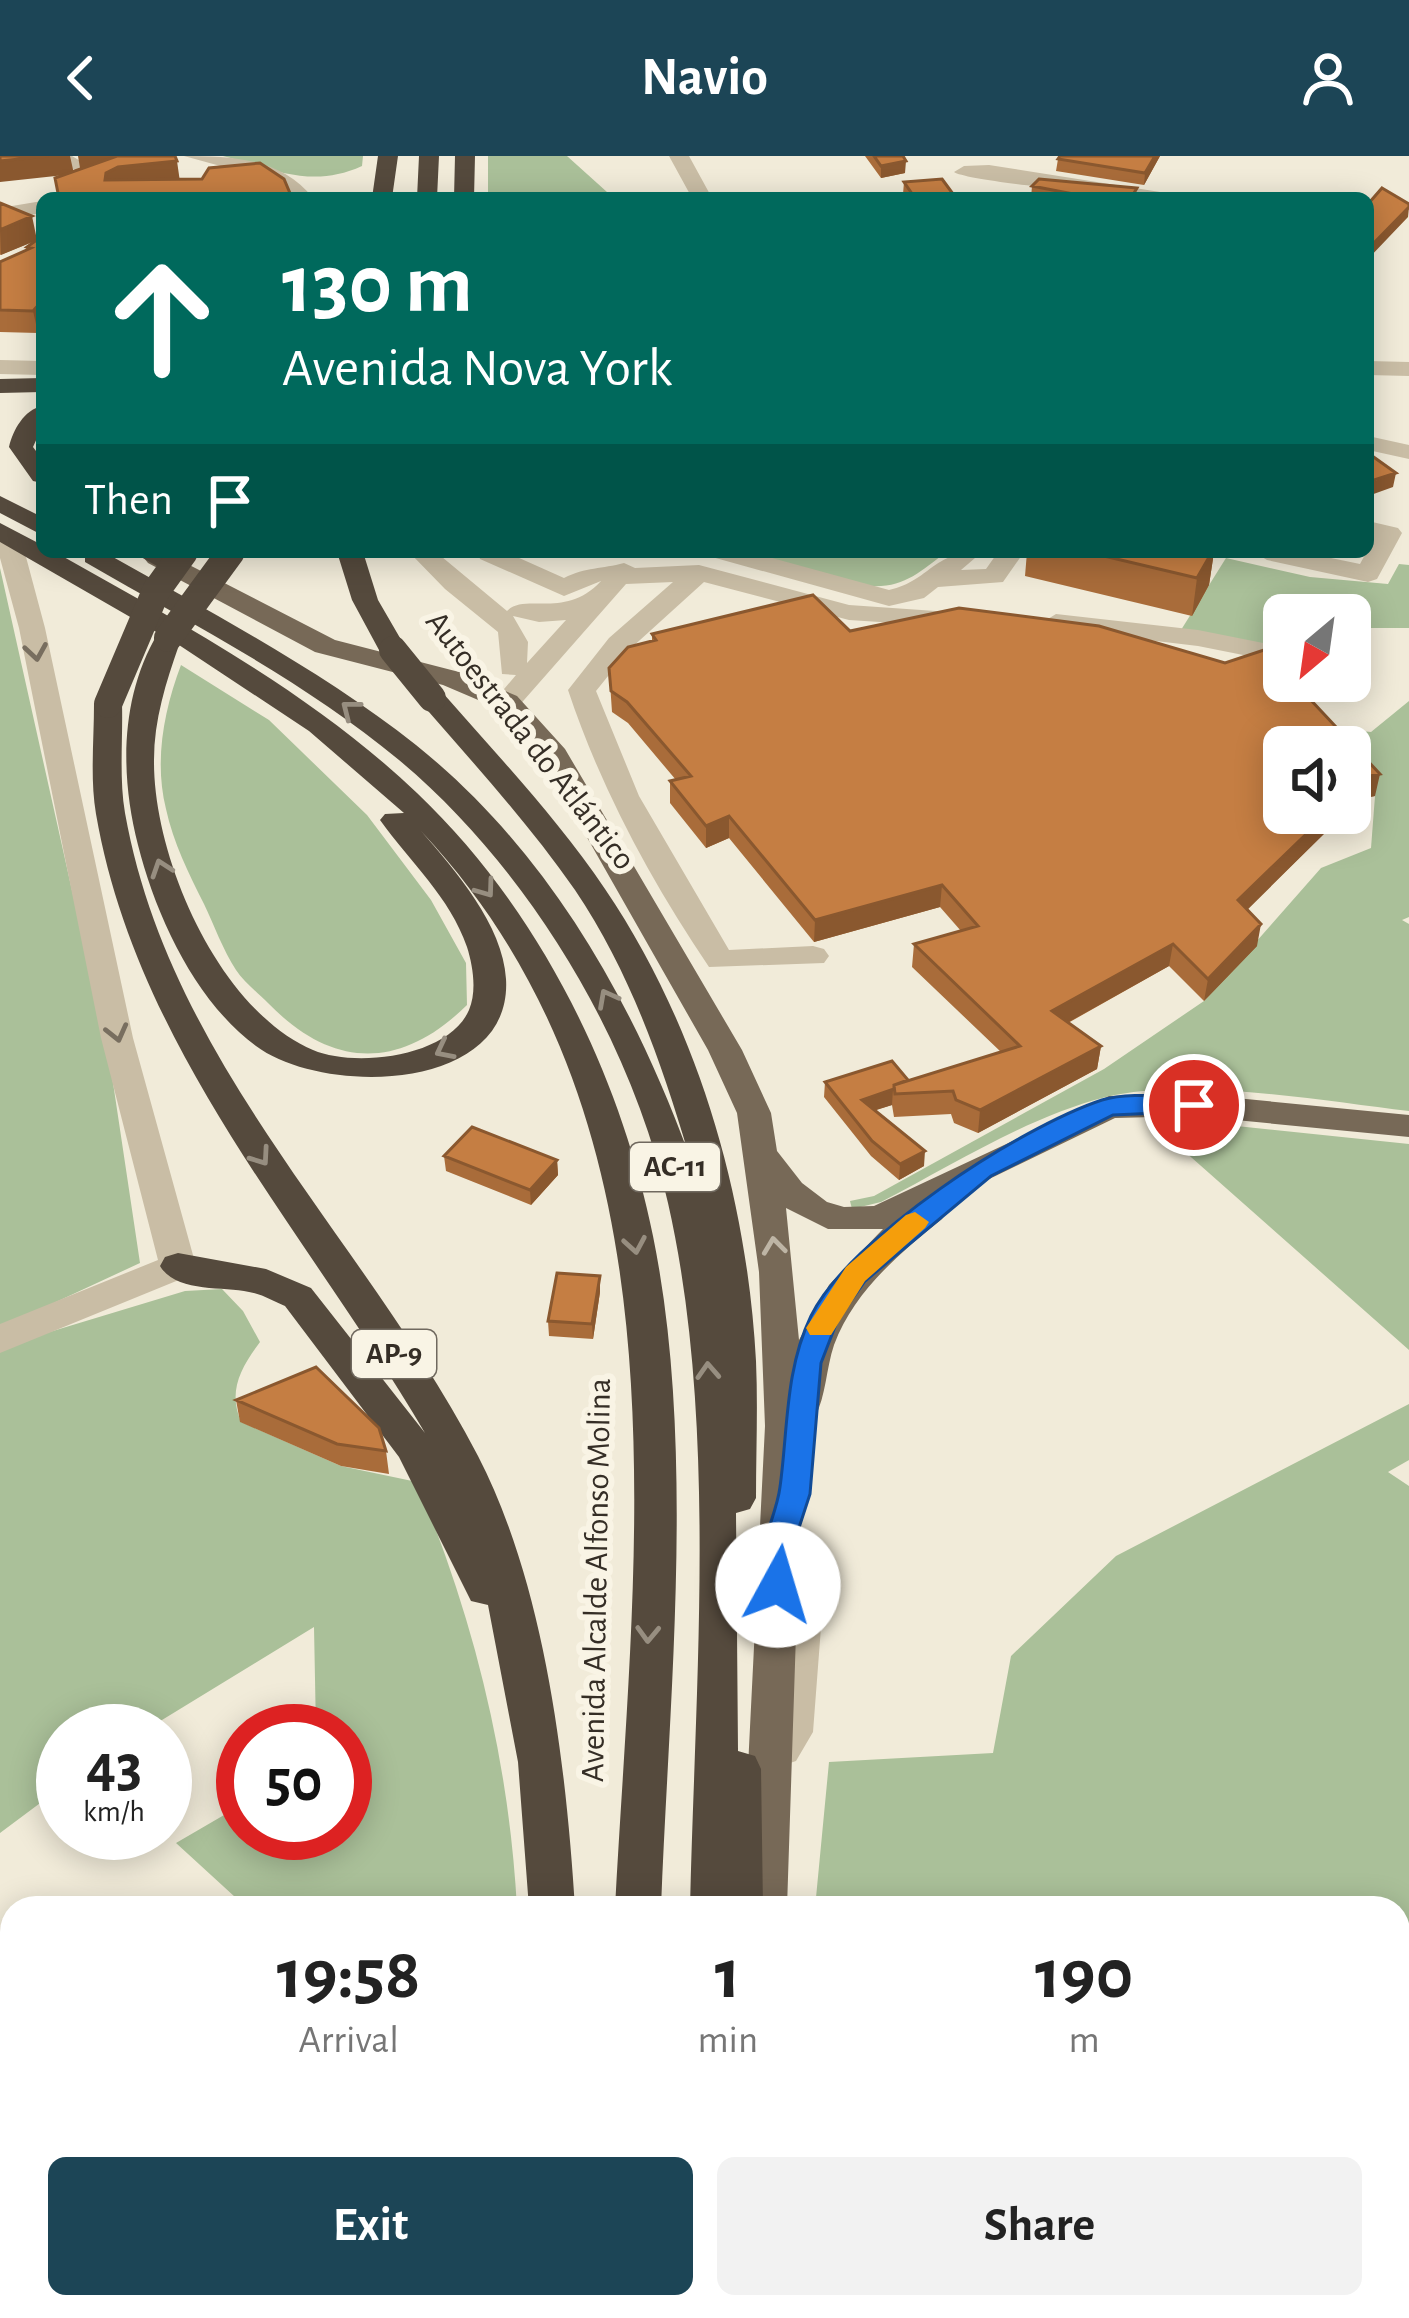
<!DOCTYPE html>
<html lang="en">
<head>
<meta charset="utf-8">
<style>
	:root { --surface:#fff; --page:#f2f2f2; --text:#222; --muted:#767676; --accent:#1c4556 }
	body { margin:0; font-family:"Alegreya Sans",sans-serif; background:var(--page); color:var(--text); height:100vh; display:flex; flex-direction:column; font-size:45px; white-space:nowrap }
	* { box-sizing:border-box; margin:0 }
	p { font-size:39px; color:var(--muted) }
	.icon { flex:none; width:66px; height:66px; fill:none; stroke:currentColor; stroke-width:2; stroke-linecap:round; stroke-linejoin:round }
	.map { position:relative; flex:1; overflow:hidden }
	.panel { position:absolute; left:0px; top:1740px; width:1410px; height:423px; display:flex; flex-direction:column; background:var(--surface); border-radius:36px 36px 0 0; box-shadow:0 6px 30px #0003 }
	.panel>* { flex:none }
	.banner { position:absolute; left:36px; top:36px; width:1338px; height:366px; border-radius:18px; box-shadow:0 6px 30px #0003; background:#00695c; color:#fff; overflow:hidden }
	.needle { width:78px; rotate:209deg }
	.controls { position:absolute; left:1263px; top:438px; display:grid; gap:24px }
	.controls a { display:grid; place-items:center; width:108px; height:108px; border-radius:18px; background:var(--surface); box-shadow:0 6px 30px #0003; font-size:60px }
	.speed { position:absolute; left:36px; top:1548px; display:flex; gap:24px; font-size:60px; font-weight:700; text-align:center }
	.speed>* { display:grid; place-content:center; width:156px; height:156px; border-radius:50%; background:var(--surface); box-shadow:0 6px 30px #0003; line-height:1 }
	.speed small { font-size:30px; font-weight:400 }
	.speed .limit { border:18px solid #d22; background:#fff; color:#111 }
	.pin { position:absolute; display:grid; place-items:center; width:102px; height:102px; color:#fff; margin:-51px; border:6px solid #fff; border-radius:50%; box-shadow:0 3px 12px #0007 }
	.me { position:absolute; width:132px; margin:-66px; rotate:6deg; stroke-linejoin:round; filter:drop-shadow(0 0 9px #0008) }
	.turn { display:flex; align-items:center; gap:42px; height:252px; padding:0 48px; font-size:54px }
	.turn .icon { width:156px; height:156px; stroke-width:2.5 }
	.turn b { display:block; font-size:84px; line-height:102px }
	.then { display:flex; align-items:center; height:114px; padding:0 48px; background:#0003; gap:24px; font-size:45px }
	.eta { display:flex; justify-content:space-evenly; align-items:center; height:204px; text-align:center }
	.eta b { font-size:72px; font-weight:600; line-height:84px }
	.action { display:flex; gap:24px; margin-top:auto; padding:24px 48px }
	.action a { flex:1; height:138px; border-radius:18px; background:var(--accent); color:#fff; font-size:48px; font-weight:600; line-height:138px; text-align:center }
	.action a+a { background:var(--page); color:var(--text) }
	header { display:flex; justify-content:space-between; align-items:center; height:156px; padding:0 48px; background:var(--accent); color:#fff; font-size:54px; font-weight:600 }
	.map>svg:first-child { display:block }
	.green { fill:#aac099 }
	.lines { fill:none; stroke-linecap:round; stroke-linejoin:round }
	.minor { fill:#c9bda5; fill-rule:evenodd }
	.major { fill:#776957; fill-rule:evenodd }
	.highway { fill:#554a3d; fill-rule:evenodd }
	.highway-bridge { stroke:#554a3d; stroke-width:28 }
	.wall { fill:#a96c3a }
	.shaded-wall { fill:#8a582f }
	.building { fill:#c57e43; stroke:#8a582f; stroke-width:3 }
	.oneway { stroke:#786e5f }
	.oneway2 { stroke:#978e80 }
	.oneway3 { stroke:#beb5a5 }
	.route { fill:#1a73e8; stroke:#114b97; stroke-width:3 }
	.slow { fill:#f59e0b }
	.labels { text-anchor:middle; dominant-baseline:central; stroke-width:12; stroke-linejoin:round; paint-order:stroke }
	.shield { fill:#f9f4e5; stroke:#70695f; stroke-width:3 }
	.shield-label { font-size:30px; font-weight:bold; fill:#352e26 }
	.street-label { font-size:33px; fill:#352e26; stroke:#f9f4e5 }
</style>
</head>
<body>
<header><svg class="icon" aria-label="back" viewBox="0 0 24 24"><path d="M15 5l-7 7 7 7"/></svg>Navio<svg class="icon" aria-label="person" viewBox="0 0 24 24"><circle cx="12" cy="8" r="4"/><path d="M4 21q1-7 8-7t8 7"/></svg></header>
<div class="map">
<svg width="1409" height="2162" viewBox="0 0 1409 2162">
	<rect width="100%" height="100%" fill="#f1ebd9"/>
	<path class="green" d="M223,0H363L362,10C312,33 273,13 223,0Z
		M488,0H567L607,36L597,42H488Z
		M742,396H946C920,416 904,432 870,430Z
		M1226,402L1310,421L1388,428L1399,408L1409,409V472H1350V459H1284V488L1272,491L1181,474Z
		M0,412L109,900L140,1107L0,1172Z
		M181,509L269,564L367,659L431,744L466,807L467,849C401,914 333,914 268,847C258,837 244,826 236,814C223,794 214,769 204,748C189,718 173,686 166,653C154,605 164,554 181,509Z
		M1409,545V761L1402,764L1409,768V955C1323,945 1189,921 1106,941C1027,961 953,1009 881,1046L852,1053L850,1045L874,1040L1104,913L1204,845L1321,712L1371,692L1375,640L1352,574L1371,576Z
		M1227,969L1409,988V1194L1157,971Z
		M222,1133L243,1155L260,1186C240,1213 228,1235 241,1266L341,1310L417,1326C474,1463 509,1604 517,1752H247L176,1687L243,1648V1677H345V1575H316L314,1471L144,1575H63V1630L0,1677V1191L185,1135Z
		M1409,1248V1304L1388,1316L1409,1330V2162H1158L1159,2151H1398V1752H815L829,1606L993,1597L1011,1500L1116,1400Z
		M155,2151H339L344,2162H161Z"/>
	<g class="lines">
		<path class="minor" d="M45,0H72L87,9L77,15Z
			M184,0C231,0 282,2 313,42H292L261,21Z
			M669,0H689L712,42H692Z
			M989,9L1160,36L1170,42C1141,42 968,26 954,16L964,10Z
			M42,45V57L0,64V52Z
			M0,204L42,205V219L0,218Z
			M1368,205L1409,206V220L1368,219Z
			M1368,280L1409,289V303L1368,294Z
			M1368,365L1398,372L1402,377L1377,423L1368,426L1267,404L1254,396H1302L1360,408L1374,382L1368,381Z
			M0,379L9,382L26,401L45,472L133,882L196,1110L191,1119L0,1197V1168L158,1104L101,882L19,472L0,402Z
			M409,396H436L507,455C525,436 565,464 601,425L564,440L480,403L478,396H506L564,422C586,411 602,413 624,407L635,412L699,409L849,449L950,456L954,462L950,468L941,470L849,464L704,426L629,494L596,535L639,640L729,794L813,790L824,793L829,800L824,807L709,811C651,725 601,633 568,534L609,482L673,426L626,428L517,552L507,554L493,546L516,519L502,518L498,476L445,433ZM513,460L539,466L566,464L527,507L528,486Z
			M708,396H750L889,434C932,424 930,396 982,396L961,414L986,413L998,396H1024L1003,426L938,431L924,442L889,450L712,401Z
			M1056,458L1198,474L1284,491V507L1198,490L1047,472L1043,466Z
			M780,1368C799,1374 817,1388 826,1406L813,1576L796,1605L781,1610L766,1605L759,1592L770,1573L785,1412L760,1384L766,1373Z
			M1398,2006L1409,2008V2058L1398,2056Z"/>
		<path class="major" d="M148,397H166L335,484L463,517L517,540L565,593L742,894L771,957L777,995L802,1027L827,1046L844,1051L874,1050L1109,940L1194,938L1409,959V981L1194,960L1115,962L942,1046L947,1054L942,1063C899,1098 854,1135 834,1189C826,1213 826,1240 815,1261L803,1265L787,1752H741L765,1270L759,1116L737,957L708,894L539,597L497,552L443,529L315,496L148,407L144,402ZM786,1052L828,1073H883L829,1129L799,1184Z"/>
		<path class="highway" d="M378,0H398L392,42H372Z
			M419,0H439L437,42H417Z
			M455,0H475L474,42H454Z
			M42,222V236L0,237V223Z
			M42,250V271L33,291L42,303V327L33,325L9,291C13,274 24,254 42,250Z
			M0,340L42,361V379L0,357Z
			M0,367L42,389V396H55C181,467 311,536 417,637C539,753 620,917 653,1080C696,1291 669,1538 661,1752H615C634,1388 695,967 421,675C455,714 503,769 506,823C513,937 323,940 256,890C195,845 156,760 138,689C120,619 120,541 158,477L0,386ZM179,489L309,575L404,657L385,658L380,664C410,706 450,741 467,791C473,810 477,835 469,854C449,901 355,912 313,894C219,854 153,702 154,604C154,564 166,526 179,489Z
			M85,396H104C210,456 320,513 416,589C547,694 631,842 688,996C661,905 629,814 575,734C529,668 475,609 422,548L418,542L422,536H442C498,600 557,662 605,733C698,870 747,1040 756,1205C758,1251 756,1296 756,1342L750,1353L736,1357L738,1595L755,1600L761,1613L763,1752H690C695,1527 718,1267 668,1047C631,882 528,712 399,604C304,525 192,468 85,406Z
			M132,396H165L170,402L157,410Z
			M337,396H363L378,444L407,494L403,500H383L379,494L352,444Z
			M108,540L122,548C123,583 119,622 125,657C170,909 364,1081 478,1300C545,1430 566,1608 575,1752H529L518,1606L488,1449L471,1445L399,1301L285,1150C273,1145 262,1138 249,1136C222,1130 176,1137 160,1110L165,1101L178,1097L266,1113L311,1132L425,1277C307,1076 137,895 96,658C90,623 94,584 94,548Z
			M518,2151H570L569,2162H517Z
			M595,2151H647V2162H595Z
			M703,2151H755L751,2162H699Z"/>
		<path class="highway-bridge" d="M168,482L231,396
			M393,494L432,542
			M108,548L156,435L184,396"/>
	</g>
	<path class="wall" d="M865,0H903L905,17L881,22Z
		M1060,0H1160L1144,29L1056,15L1058,3Z
		M904,26L956,42H906L903,38Z
		M1032,30L1136,42H1031Z
		M0,47L37,84L42,80V172L38,177L0,176V106L28,94L27,91L35,85L0,99Z
		M1027,396H1214L1209,429L1192,460L1025,420Z
		M850,475L1375,640L1284,657H1335L1332,670L1247,753L1257,790L1204,845L1169,810L1068,867L1101,890L1097,913L978,977L954,967L951,958L894,961L892,949L875,954L924,1010L899,1024L871,1000L824,941L825,926L908,924L1001,896L912,811L914,788L961,775L940,751L814,786L729,682L706,692L670,647V625L676,624L628,567L612,556L609,512L652,485V478Z
		M444,1000L557,1004L558,1019L531,1049L446,1015Z
		M600,1136L593,1183L549,1180L548,1165Z
		M236,1244L386,1295L389,1318L341,1310L240,1266Z"/>
	<path class="shaded-wall" d="M42,0H70L74,18L0,26V5Z
		M78,0H116L177,5L180,26L109,42L81,18Z
		M1155,0H1160L1144,29L1145,17Z
		M906,5L905,17L881,22V10Z
		M1409,51L1408,61L1368,103V93Z
		M32,60L37,84L1,99L0,74Z
		M42,145V172L38,177L33,155Z
		M1396,317L1393,331L1368,340L1369,327Z
		M1212,396H1214L1209,429L1192,460L1197,422Z
		M1380,618L1375,640L1350,645V624Z
		M1328,657H1335L1332,670L1234,767L1238,744Z
		M729,660V682L706,692V670Z
		M942,729L940,751L814,786L815,764Z
		M1261,768L1257,790L1204,845L1208,823Z
		M1173,788L1169,810L1049,877L1052,855Z
		M1101,890L1097,913L978,977L980,954Z
		M893,933L892,949L861,959L862,944Z
		M925,995L924,1010L899,1024L900,1008Z
		M557,1004L558,1019L531,1049L530,1034Z
		M600,1120V1136L593,1183L592,1168Z"/>
	<path class="building" d="M0,0H48L0,5Z
		M175,0L177,5L118,11L106,17L105,24L202,23L209,12L260,7L284,23L292,42H59L55,22L117,0Z
		M874,0H903L906,5L881,10Z
		M1060,0H1155L1145,17L1058,3Z
		M942,23L956,42H915L904,26Z
		M1039,23L1137,32L1131,42H1094L1032,30Z
		M1382,32L1409,48V51L1368,93V48Z
		M0,47L32,60L0,74Z
		M42,80V145L33,155L0,154V106L31,92L27,91Z
		M1368,297L1396,317L1368,326Z
		M1087,396H1212L1197,422Z
		M813,439L850,475L959,452L1099,470L1225,507L1264,494L1284,515V525H1293L1380,618L1350,624V591H1284V657H1328L1238,744L1261,768L1208,823L1173,788L1052,855L1101,890L980,954L956,944L953,935L895,938L894,929L1020,890L914,788L978,770L942,729L815,764L729,660L706,670L670,625L691,620L627,546L611,535L609,512L628,491L656,484L652,478Z
		M892,905L908,924L894,929V933L862,944L925,995L900,1008L872,985L825,926Z
		M472,971L557,1004L530,1034L444,1000Z
		M557,1117L600,1120L592,1168L548,1165Z
		M316,1211L379,1272L386,1295L337,1288L236,1244Z
		M839,2151H941L942,2162H839Z"/>
	<defs><path id="oneway-chevron" d="M-2-3.5L2.5 0L-2 3.5" fill="none" stroke-width="1.6" stroke-linecap="round" stroke-linejoin="round" transform="scale(3)"/></defs>
	<g class="oneway">
		<use href="#oneway-chevron" transform="translate(36 496) rotate(81)"/>
		<use href="#oneway-chevron" transform="translate(117 877) rotate(76)"/>
	</g>
	<g class="oneway2">
		<use href="#oneway-chevron" transform="translate(350 553) rotate(-142)"/>
		<use href="#oneway-chevron" transform="translate(161 712) rotate(-109)"/>
		<use href="#oneway-chevron" transform="translate(486 733) rotate(54)"/>
		<use href="#oneway-chevron" transform="translate(607 842) rotate(-118)"/>
		<use href="#oneway-chevron" transform="translate(444 894) rotate(153)"/>
		<use href="#oneway-chevron" transform="translate(261 1001) rotate(55)"/>
		<use href="#oneway-chevron" transform="translate(635 1089) rotate(80)"/>
		<use href="#oneway-chevron" transform="translate(708 1215) rotate(-93)"/>
		<use href="#oneway-chevron" transform="translate(648 1478) rotate(92)"/>
	</g>
	<use class="oneway3" href="#oneway-chevron" transform="translate(774 1090) rotate(-97)"/>
	<path class="route" d="M1194,941L1203,943L1207,949L1203,955L1113,959L991,1020L865,1125L838,1163L821,1207L810,1338L795,1384L789,1438L778,1442L767,1438C749,1404 776,1365 780,1331C788,1273 785,1214 811,1160C849,1082 1020,971 1102,944C1129,936 1166,941 1194,941Z"/>
	<path class="slow" d="M915,1056L929,1066L925,1072L865,1125L831,1179H810L806,1172L846,1111L906,1059Z"/>
	<g class="labels">
		<g class="shield">
			<rect x="630" y="987" width="90" height="48" rx="9"/>
			<rect x="352" y="1174" width="84" height="48" rx="9"/>
		</g>
		<g class="shield-label">
			<text x="675" y="1011">AC-11</text>
			<text x="394" y="1198">AP-9</text>
		</g>
		<g class="street-label">
			<text transform="translate(530 585) rotate(52)">Autoestrada do Atlántico</text>
			<text transform="translate(597 1424) rotate(-89)">Avenida Alcalde Alfonso Molina</text>
		</g>
	</g>
</svg>
<div class="controls">
<a><svg class="needle" viewBox="-14 -14 28 28"><path d="M0-13l5 13h-10z" fill="#e53935"/><path d="M0 13l5-13h-10z" fill="#767676"/></svg></a>
<a><svg class="icon" aria-label="sound" viewBox="0 0 24 24"><path d="M4 9h4l5-4v14l-5-4H4zM17 9q2 3 0 6"/></svg></a>
</div>
<div class="speed"><div>43<small>km/h</small></div><div class="limit">50</div></div>
<div class="pin" style="left:1194px;top:949px;background:#d93025"><svg class="icon" aria-label="arrive" viewBox="0 0 24 24"><path d="M6 21V4h12l-3 4 3 4H6"/></svg></div>
<svg class="me" style="left:778px;top:1429px" viewBox="-20 -20 40 40"><circle r="19" fill="#fff"/><path d="M0-13L10 11 0 6-10 11z" fill="#1a73e8"/></svg>
<div class="banner">
<div class="turn"><svg class="icon" aria-label="ahead" viewBox="0 0 24 24"><path d="M12 20V5M6 11l6-6 6 6"/></svg><div><b>130 m</b>Avenida Nova York</div></div>
<div class="then">Then<svg class="icon" aria-label="arrive" viewBox="0 0 24 24"><path d="M6 21V4h12l-3 4 3 4H6"/></svg></div>
</div>
<section class="panel">
<div class="eta">
<div><b>19:58</b><p>Arrival</p></div>
<div><b>1</b><p>min</p></div>
<div><b>190</b><p>m</p></div>
</div>
<div class="action"><a>Exit</a><a>Share</a></div>
</section>
</div>
</body>
</html>
